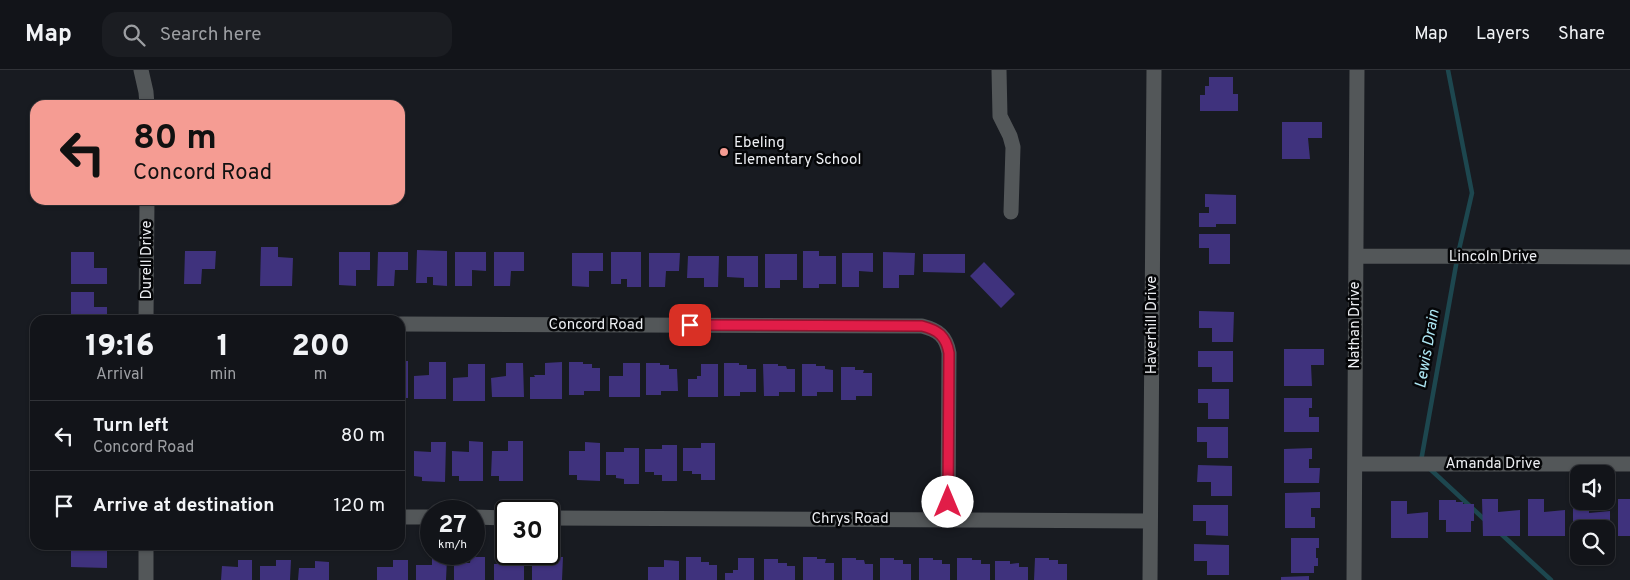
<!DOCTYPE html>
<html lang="en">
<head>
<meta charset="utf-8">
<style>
	:root { --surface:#121419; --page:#1b1d22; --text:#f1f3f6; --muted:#9c9ea2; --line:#313338 }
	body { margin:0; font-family:Overpass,sans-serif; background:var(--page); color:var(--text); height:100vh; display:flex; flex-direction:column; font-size:19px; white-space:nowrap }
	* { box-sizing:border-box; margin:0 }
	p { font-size:16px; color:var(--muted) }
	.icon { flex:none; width:28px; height:28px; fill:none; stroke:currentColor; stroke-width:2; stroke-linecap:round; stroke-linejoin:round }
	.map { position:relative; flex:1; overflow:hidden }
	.sheet { position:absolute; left:30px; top:245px; width:375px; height:235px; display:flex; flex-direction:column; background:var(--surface); border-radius:15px; box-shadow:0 1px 4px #0004,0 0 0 1px var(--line) }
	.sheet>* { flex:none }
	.top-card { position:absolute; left:30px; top:30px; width:375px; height:105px; border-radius:15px; box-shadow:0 1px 4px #0004,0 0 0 1px var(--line); background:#f59c93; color:#111; overflow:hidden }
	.fabs { position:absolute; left:1570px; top:395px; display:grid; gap:10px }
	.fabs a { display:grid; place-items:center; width:45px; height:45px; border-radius:10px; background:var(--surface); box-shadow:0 1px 4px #0004,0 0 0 1px var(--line); font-size:25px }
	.speed { position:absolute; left:420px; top:430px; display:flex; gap:10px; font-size:25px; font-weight:700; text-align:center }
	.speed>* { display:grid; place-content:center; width:65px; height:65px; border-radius:50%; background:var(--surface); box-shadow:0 1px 4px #0004,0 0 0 1px var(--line); line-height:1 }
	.speed small { font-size:12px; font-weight:400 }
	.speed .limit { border:2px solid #111; border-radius:8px; background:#fff; color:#111 }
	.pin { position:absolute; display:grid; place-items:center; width:42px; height:42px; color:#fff; margin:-21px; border-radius:10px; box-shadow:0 2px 8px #0006 }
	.me { position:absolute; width:55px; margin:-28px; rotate:0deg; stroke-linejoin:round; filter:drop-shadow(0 0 4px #0008) }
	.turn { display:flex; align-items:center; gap:18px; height:105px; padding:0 20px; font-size:22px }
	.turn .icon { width:65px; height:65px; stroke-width:2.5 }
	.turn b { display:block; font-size:35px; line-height:42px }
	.eta { display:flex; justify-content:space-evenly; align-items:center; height:85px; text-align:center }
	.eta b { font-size:30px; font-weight:800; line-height:35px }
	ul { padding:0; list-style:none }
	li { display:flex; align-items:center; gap:15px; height:70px; padding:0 20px; border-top:1px solid var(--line) }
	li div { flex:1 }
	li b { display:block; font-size:19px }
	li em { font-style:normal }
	header { display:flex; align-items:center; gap:30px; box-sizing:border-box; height:70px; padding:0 25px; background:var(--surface); border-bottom:1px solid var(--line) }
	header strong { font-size:24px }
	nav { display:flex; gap:28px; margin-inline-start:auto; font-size:18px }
	.search { width:350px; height:45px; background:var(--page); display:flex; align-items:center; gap:12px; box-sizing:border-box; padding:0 18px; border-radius:15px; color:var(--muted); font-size:19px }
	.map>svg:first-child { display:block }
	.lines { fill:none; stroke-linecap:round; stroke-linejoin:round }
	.stream { stroke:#1d474f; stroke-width:4.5 }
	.building { fill:#3f327d }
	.minor { stroke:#535759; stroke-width:15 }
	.route-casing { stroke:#92132f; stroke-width:12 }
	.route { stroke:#e11d48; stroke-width:9 }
	.poi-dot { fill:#f59c93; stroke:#050608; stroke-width:2 }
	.labels { text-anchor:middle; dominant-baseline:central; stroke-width:5; stroke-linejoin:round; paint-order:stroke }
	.poi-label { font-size:15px; fill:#edeff3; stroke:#050608; text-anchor:start }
	.street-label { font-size:15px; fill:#edeff3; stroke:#050608 }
	.water-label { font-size:16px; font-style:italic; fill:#aee7f4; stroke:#050608 }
</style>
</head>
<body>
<header>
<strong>Map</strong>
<div class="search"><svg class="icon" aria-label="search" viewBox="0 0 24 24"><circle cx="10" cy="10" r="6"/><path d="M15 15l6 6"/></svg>Search here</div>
<nav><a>Map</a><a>Layers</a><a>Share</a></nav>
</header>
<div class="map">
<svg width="1630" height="510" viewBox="0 0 1630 510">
	<rect width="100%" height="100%" fill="#181b21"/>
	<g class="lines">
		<path class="stream" d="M1421,391L1458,184L1472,123L1448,0
			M1429,398L1485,450
			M1499,462L1551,510"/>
	</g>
	<path class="building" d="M1209,7H1233V24H1238V41H1200V25H1205V16H1209Z
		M1282,52H1322V68H1308L1310,89H1282Z
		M1205,124L1236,125V154H1216V157H1199V143H1209V137H1205Z
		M1199,164H1230V194H1209V178H1199Z
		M261,177H278V187L293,188L292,216H260Z
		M417,180L447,181V216L433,215V207H427V213H416Z
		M185,181H216L215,199H202L201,214H184Z
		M803,181H819V186H836V214H819V218H803Z
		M71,182H94V198H107V214H71Z
		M339,182H370V200H356V216L339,215Z
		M378,182H408V200H395L394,216H377Z
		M455,182H486V201L472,200V216H455Z
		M494,182H524V201H511L510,216H494Z
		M611,182H641V217H627V209H621V214H611Z
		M883,182L915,183L914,205H899V218H883Z
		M572,183H603V201H589V217L572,216Z
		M649,183H680L679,201H666L665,217H649Z
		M842,183H873V202L859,201V217H842Z
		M765,184H797V210H780V218H765Z
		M923,184H965V203L923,202Z
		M688,186H719L718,217H704V208H687Z
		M727,186H758V217H744V208L727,207Z
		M984,192L1015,224L1001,238L970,206Z
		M71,222H94V237H107V250H71Z
		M1199,241L1234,242L1233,272H1212V258H1199Z
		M1284,279H1324V295H1311L1312,316H1284Z
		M1198,281H1233V312H1212V297H1198Z
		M400,291H408V328H400Z
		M429,292H446V329H414V306L429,305Z
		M562,292V329H530V307H535L534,305H545V293Z
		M569,292H583V294H592V298H600V321H584V325H569Z
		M506,293H523L524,327H492L491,308L506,306Z
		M623,293H640V327H609V306H623Z
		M646,293H660V295H669V299H677L678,321H661V325H646Z
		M724,293H739V295H747V299H756V322H740V326H724Z
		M468,294H485V331H453V308L468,307Z
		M701,294H718V327H688V309H697V306H701Z
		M763,294H778V296H786L787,299H795V322H779V326H764Z
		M802,294H816V296H825V299L833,300V322H817V326H802Z
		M841,297H855V300H864L863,303H872V326H856V330H841Z
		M1198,319H1229V349H1208V333H1198Z
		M1284,328H1312V338H1309V347H1319V362H1284Z
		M1197,357H1228V388H1207V372H1197Z
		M469,371L483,372V411H459V406H452V381L469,382Z
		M508,371H523V411H499V406H491L492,381H508Z
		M431,372H446L445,412L422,411V407L414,406V381L431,382Z
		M585,372L600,373V411L577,410V405H569V381H585Z
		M701,373H715V410H701V404H692V401H683V378H701Z
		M662,375H677V411H662V405H654V402H645V379H662Z
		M624,378H639V414H624V409L616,408V405H606V382H624Z
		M1312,378V389H1309V398H1320L1319,413H1284V379Z
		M1198,395L1232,396V426H1211V412H1197Z
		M1320,422V438H1311V447H1315V458H1285V423Z
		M1482,429H1498V442L1520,440V466H1483Z
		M1528,429H1544V442L1565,440V466H1528Z
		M1618,429H1630V466H1618Z
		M1439,430H1456V432H1463V434H1474V451H1471V462H1446V450H1439Z
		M1391,431H1407V444L1428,442V468H1391Z
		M1573,431H1589V443L1610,441V468H1606V459H1579V468H1573Z
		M1193,435H1228V466L1206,465V451H1193Z
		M1291,468H1319V478H1316V488H1318V496H1314V503H1291Z
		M1194,474L1229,475V505H1207V491H1194Z
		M71,475H94V481H107V498L71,497Z
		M471,487H485V510H454V493H470Z
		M510,487H524V510H494V494H510Z
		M548,487H563L562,510H532V494H548Z
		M686,487H701V492H709V495H717V510H686Z
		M803,487H817V489H826L825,493H834V510H803Z
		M432,488H447L446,510H416V495H432Z
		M738,488H754V510H725V503H733V500H738Z
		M842,488H856V490H864L865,494H873V510H842Z
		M880,488H894V490H903V494H911V510H880Z
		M919,488H933V490H942V494H950V510H919Z
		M957,488H972V490H981V494H990V510H957Z
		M1035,488H1049V490H1058V494H1067V510H1034Z
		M764,489H778V493H787V496H795V510H764Z
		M238,490H252V510H221L222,496L238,497Z
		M276,490H291L290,510H260V496H276Z
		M393,490H408V510H377V497H393Z
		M664,490L679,491V510H648V497H664Z
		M315,491L329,492V510H298L299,498H315Z
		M995,491H1010V494L1019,493V497H1028V510H995Z
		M1309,506V510H1281V507Z"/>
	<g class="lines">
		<path class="minor" d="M141,0L146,22L147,35
			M999,0L1000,46L1010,66L1013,77L1011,142
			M1356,186L1630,187
			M146,250L147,130
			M400,254L922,256C938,260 946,266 949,283L948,449
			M1355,394H1630
			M400,447H431
			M474,447L506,448
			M549,448L1150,451
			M146,510V475
			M1150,510L1154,0
			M1354,510L1357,0"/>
	</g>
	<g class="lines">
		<g class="route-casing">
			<path id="route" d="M690,255L922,256C938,260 946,266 949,283L948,432"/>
		</g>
		<use href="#route" class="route"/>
	</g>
	<circle class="poi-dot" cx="724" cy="82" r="5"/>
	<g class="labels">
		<g class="poi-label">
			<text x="734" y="73">Ebeling<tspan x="734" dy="17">Elementary School</tspan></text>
		</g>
		<g class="street-label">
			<text x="1493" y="187">Lincoln Drive</text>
			<text transform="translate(147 190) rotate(-90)">Durell Drive</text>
			<text x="596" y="255">Concord Road</text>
			<text transform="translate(1152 255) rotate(-90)">Haverhill Drive</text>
			<text transform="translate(1355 255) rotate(-90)">Nathan Drive</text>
			<text x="1493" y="394">Amanda Drive</text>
			<text x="850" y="449">Chrys Road</text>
		</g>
		<g class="water-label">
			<text transform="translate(1428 279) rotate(-80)">Lewis Drain</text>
		</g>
	</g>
</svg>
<div class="fabs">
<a><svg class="icon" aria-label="sound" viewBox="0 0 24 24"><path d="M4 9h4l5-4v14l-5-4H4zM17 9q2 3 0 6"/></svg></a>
<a><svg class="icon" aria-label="search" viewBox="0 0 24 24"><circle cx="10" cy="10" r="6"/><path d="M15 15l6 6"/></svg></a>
</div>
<div class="speed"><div>27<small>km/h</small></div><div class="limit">30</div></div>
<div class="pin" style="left:690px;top:255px;background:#d93025"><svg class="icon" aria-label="arrive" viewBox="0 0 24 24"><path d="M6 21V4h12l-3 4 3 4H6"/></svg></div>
<svg class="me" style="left:948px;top:432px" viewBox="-20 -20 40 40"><circle r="19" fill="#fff"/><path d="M0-13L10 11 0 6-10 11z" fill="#e11d48"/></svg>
<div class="top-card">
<div class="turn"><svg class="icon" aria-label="left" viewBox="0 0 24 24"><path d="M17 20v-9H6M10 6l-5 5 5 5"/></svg><div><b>80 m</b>Concord Road</div></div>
</div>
<section class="sheet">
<div class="eta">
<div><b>19:16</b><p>Arrival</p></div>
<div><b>1</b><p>min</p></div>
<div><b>200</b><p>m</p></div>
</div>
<ul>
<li><svg class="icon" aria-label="left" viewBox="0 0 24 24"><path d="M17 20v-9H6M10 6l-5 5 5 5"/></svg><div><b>Turn left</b><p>Concord Road</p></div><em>80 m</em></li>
<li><svg class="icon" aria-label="arrive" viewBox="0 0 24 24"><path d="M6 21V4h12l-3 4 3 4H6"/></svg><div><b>Arrive at destination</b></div><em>120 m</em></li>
</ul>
</section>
</div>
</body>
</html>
